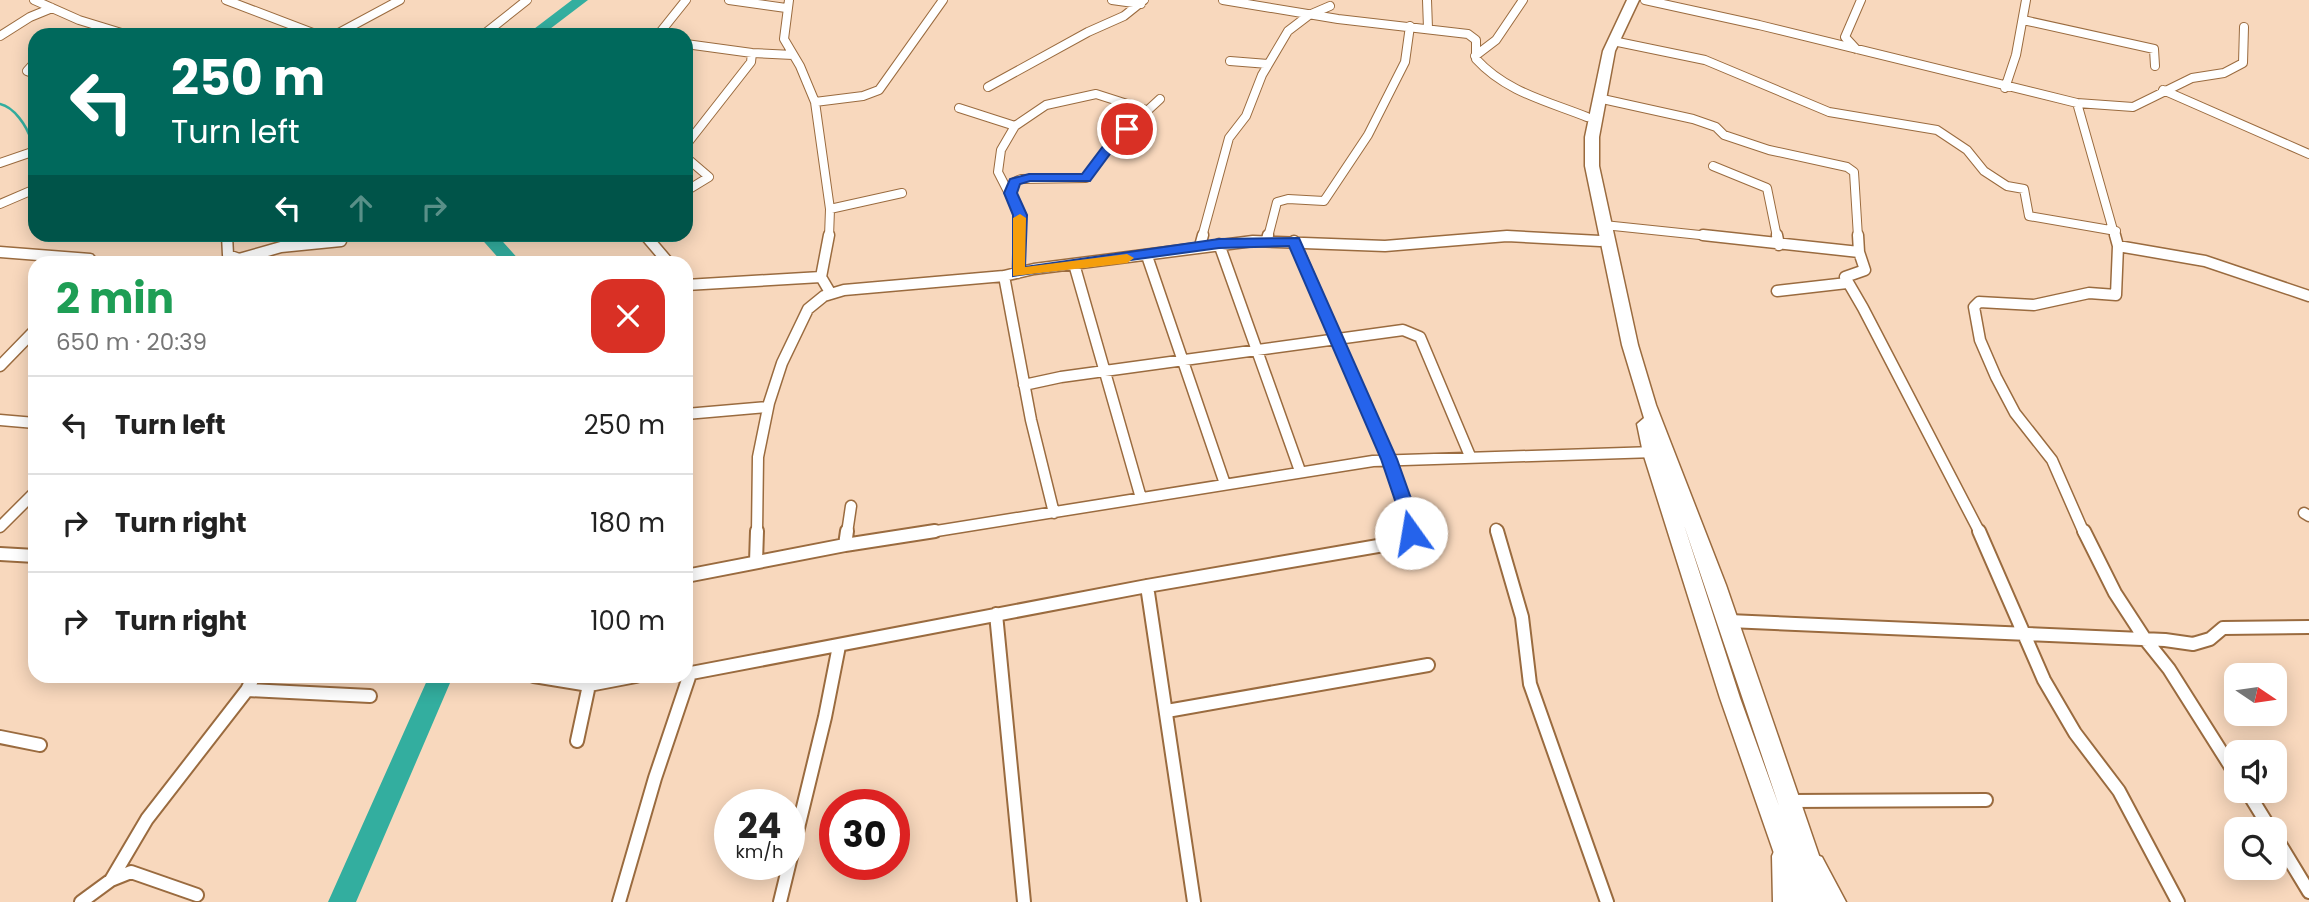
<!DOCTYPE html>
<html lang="en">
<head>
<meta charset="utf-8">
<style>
	:root { --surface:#fff; --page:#f2f2f2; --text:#222; --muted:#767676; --line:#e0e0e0 }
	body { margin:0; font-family:Poppins,sans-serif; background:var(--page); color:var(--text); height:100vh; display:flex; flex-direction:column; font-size:26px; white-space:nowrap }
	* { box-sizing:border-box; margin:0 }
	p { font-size:23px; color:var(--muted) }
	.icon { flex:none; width:38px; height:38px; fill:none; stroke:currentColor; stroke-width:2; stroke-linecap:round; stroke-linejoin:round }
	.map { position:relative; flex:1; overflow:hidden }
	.sheet { position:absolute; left:28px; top:256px; width:665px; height:427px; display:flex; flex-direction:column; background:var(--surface); border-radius:21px; box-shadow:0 4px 18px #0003 }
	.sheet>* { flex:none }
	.top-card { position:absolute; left:28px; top:28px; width:665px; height:214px; border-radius:21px; box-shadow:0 4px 18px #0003; background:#00695c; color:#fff; overflow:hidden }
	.needle { width:46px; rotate:103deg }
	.tools { position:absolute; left:2224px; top:663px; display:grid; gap:14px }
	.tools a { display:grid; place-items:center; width:63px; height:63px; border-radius:14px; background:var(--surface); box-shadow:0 4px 18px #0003; font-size:35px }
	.speed { position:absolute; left:714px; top:789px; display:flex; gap:14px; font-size:35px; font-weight:700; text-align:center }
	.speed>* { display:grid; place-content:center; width:91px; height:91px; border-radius:50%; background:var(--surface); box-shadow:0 4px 18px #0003; line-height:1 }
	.speed small { font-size:18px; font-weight:400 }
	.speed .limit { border:10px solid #d22; background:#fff; color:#111 }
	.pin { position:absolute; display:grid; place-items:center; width:60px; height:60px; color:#fff; margin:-30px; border:4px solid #fff; border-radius:50%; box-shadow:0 2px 7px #0007 }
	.me { position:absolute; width:77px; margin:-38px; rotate:347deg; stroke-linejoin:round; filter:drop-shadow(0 0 5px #0008) }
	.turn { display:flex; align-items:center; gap:24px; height:147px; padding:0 28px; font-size:32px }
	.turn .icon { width:91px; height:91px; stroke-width:2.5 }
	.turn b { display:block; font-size:49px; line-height:60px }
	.lanes { display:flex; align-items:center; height:66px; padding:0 28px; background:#0003; justify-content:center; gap:35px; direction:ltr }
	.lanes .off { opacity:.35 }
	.round { display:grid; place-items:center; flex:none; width:74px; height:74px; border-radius:21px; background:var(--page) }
	.overview { display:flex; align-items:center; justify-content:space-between; height:119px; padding:0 28px }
	h1 { font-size:42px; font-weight:700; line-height:52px; color:#1e9e55 }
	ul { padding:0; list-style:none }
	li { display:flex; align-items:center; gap:21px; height:98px; padding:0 28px; border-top:2px solid var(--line) }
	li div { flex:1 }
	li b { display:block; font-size:26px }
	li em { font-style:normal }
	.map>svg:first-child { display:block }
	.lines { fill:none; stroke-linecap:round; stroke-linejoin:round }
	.stream { stroke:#33ae9f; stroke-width:2.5 }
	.river { fill:#33ae9f; fill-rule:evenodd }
	.street-far2-casing { stroke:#9a6b3f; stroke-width:10 }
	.street-far1-casing { stroke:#9a6b3f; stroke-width:13 }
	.street-casing { stroke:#9a6b3f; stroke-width:16 }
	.primary-casing { stroke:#9a6b3f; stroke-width:3 }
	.highway-casing { stroke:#9a6b3f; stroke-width:3 }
	.street-far2 { stroke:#fff; stroke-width:8 }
	.street-far1 { stroke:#fff; stroke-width:10 }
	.street { stroke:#fff; stroke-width:12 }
	.primary { fill:#fff; fill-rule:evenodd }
	.highway { fill:#fff; fill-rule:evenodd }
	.route { fill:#2563eb; stroke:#184099; stroke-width:2 }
	.slow { fill:#f59e0b }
</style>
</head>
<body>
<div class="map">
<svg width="2309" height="902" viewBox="0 0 2309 902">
	<rect width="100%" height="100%" fill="#f8d8bd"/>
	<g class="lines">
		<path class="stream" d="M0,104C14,107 27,126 31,140"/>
		<path class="river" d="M572,0H588L542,35H526Z
			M477,234H496L521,262H502Z
			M429,676H453L356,902H328Z"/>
		<g class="street-far2-casing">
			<path id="street-far2" d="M34,0L79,20L128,35
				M226,0L318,35
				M729,0L786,8
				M789,0L784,39L800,66L815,102L830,209L829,237
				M1112,0L1141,4
				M1223,0L1338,19L1468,34L1476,40V59C1506,92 1547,101 1587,117
				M1427,0L1428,28
				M1645,0L1759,25L2077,103L2133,107L2192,78L2224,73L2243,63L2244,27
				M2023,20L2154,49L2155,66
				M335,35L400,0
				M483,35L527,0
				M658,35L686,0
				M0,36L30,17L52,8
				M1613,41L1705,60L1829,112L1937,130L1967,150L1984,171L2007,186L2024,189L2029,216L2116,231
				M686,44L752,53L793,55
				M1856,49L1845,37L1861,0
				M1475,56L1496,40L1523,0
				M1230,61L1268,64
				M35,62L27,71L35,74
				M988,87L1088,32L1124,16L1144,0
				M2005,88L2016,55L2026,0
				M2163,90L2309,154
				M1598,98L1693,119L1716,127L1724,135L1769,150L1847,167L1854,172L1858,237
				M815,102L863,96L879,90L943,0
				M2077,103L2115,237
				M959,108L1015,126
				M686,145L751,62L752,53
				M686,149L688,159L709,177L686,191
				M0,163L35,151
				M1713,166L1767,188L1777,237
				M1010,193L1014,182L1021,179L1086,178L1108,147L1160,99
				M0,204L35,189
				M830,209L902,193
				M1604,225L1719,237
				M227,234V237
				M644,234L647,237
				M1019,237L1020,215L998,172L1001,150L1015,126L1046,105L1096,94L1146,110
				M1202,237L1229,138L1246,116L1262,75L1288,31L1309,15L1330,6
				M1268,237L1277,202L1288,199L1324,201L1368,135L1405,62L1410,26
				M1492,237H1529"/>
		</g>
		<g class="street-far1-casing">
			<path id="street-far1" d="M227,235L228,255L239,259L281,247L341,241
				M645,235L668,262
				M829,235L821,277L831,294
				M1703,235L1859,252L1858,235
				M1777,235L1779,245
				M2115,235L2118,246L2205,261L2309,296
				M1267,241L1268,235
				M1294,241L1389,459L1411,521V533
				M1219,244L1300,471
				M1200,246L1203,235
				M0,252L90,259L92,262
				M1859,252L1865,270L1845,277L1863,308L1980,533
				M1147,256L1225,484
				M1074,264L1141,498
				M1018,273L1019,235
				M1004,276L1031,420L1054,513
				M686,285L821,277
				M1777,291L1847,283
				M0,366L35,330
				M1024,385L1061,377L1403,330L1420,337L1470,456
				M686,414L768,407
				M0,420L35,423
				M2304,513L2309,516
				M0,527L35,492
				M1496,529L1497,533
				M757,533L758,457L769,403L782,363L808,309L824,296L844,290L1004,276L1034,269L1253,241L1385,246L1507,236L1600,241
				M847,533L851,506
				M924,533L1373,461L1655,452
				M2084,533L2052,460L2015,413L1996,377L1980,340L1974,307L1979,302L2034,305L2089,293L2116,295L2118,246"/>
		</g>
		<g class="street-casing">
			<path id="street" d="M1497,531L1522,617L1530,684L1607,902
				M1979,531L2044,680L2075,733L2119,791L2178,902
				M2084,531L2115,593L2145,639L2169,669L2236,775
				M845,545L847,531
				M0,554L35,556
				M756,562L757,531
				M686,576L845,545L935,531
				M1147,586L1194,902
				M996,614L1024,902
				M1729,621L2165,640L2193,644L2210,639L2223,628L2309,627
				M686,674L1147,586L1407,541L1411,531
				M534,676L589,685
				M247,690L370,696
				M1167,711L1428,665
				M0,737L40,745
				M577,741L589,685L636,676
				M2247,791L2271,830
				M1790,801L1986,800
				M2275,836L2309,892
				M111,880L131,872L197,895
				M81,902L111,880L147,819L247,690L254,676
				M619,902L655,778L690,674
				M780,902L825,717L839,646"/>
		</g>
		<g class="primary-casing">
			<path id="primary" d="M1627,0H1639L1615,51L1599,137V166L1638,345L1656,405L1726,585L1835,902H1791L1720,698L1643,453L1637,424L1644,418L1622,345L1585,166V137L1603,51ZM1684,525L1779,806L1740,698Z"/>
		</g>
		<g class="highway-casing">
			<path id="highway" d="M1786,843L1796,847L1800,863L1802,857L1812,853L1822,857L1846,902H1817L1800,870L1801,902H1773L1772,856L1776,847Z"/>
		</g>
		<use href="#street-far2" class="street-far2"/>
		<use href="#street-far1" class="street-far1"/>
		<use href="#street" class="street"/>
		<use href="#primary" class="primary"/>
		<use href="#highway" class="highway"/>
	</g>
	<path class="route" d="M1127,125L1133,129L1113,150L1090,181H1030L1020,184L1017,193L1027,215L1025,267L1219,239L1299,238L1397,459L1419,521L1417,537H1405L1402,521L1381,459L1289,246L1219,248L1013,276V215L1004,193L1010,179L1029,174H1082L1104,145Z"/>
	<path class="slow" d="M1020,214L1026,218L1025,267L1127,254L1134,258L1127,263L1013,276V218Z"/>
</svg>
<div class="tools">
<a><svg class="needle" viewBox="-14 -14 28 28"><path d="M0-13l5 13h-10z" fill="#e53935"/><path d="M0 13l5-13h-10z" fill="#767676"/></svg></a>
<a><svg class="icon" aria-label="sound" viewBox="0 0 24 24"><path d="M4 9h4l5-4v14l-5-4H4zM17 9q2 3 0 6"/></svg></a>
<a><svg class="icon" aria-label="search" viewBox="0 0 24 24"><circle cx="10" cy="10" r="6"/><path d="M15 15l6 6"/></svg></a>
</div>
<div class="speed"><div>24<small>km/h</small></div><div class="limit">30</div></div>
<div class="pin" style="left:1127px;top:129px;background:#d93025"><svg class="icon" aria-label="arrive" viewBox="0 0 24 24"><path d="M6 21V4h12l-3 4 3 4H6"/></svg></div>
<svg class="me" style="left:1411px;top:533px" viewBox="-20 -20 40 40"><circle r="19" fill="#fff"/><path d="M0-13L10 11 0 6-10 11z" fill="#2563eb"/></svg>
<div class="top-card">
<div class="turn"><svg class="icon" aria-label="left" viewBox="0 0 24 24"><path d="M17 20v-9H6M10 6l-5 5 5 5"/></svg><div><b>250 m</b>Turn left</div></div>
<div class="lanes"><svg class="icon" aria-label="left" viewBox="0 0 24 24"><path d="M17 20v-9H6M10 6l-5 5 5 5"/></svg><svg class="icon off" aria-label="ahead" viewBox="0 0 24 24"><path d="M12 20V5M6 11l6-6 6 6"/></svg><svg class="icon off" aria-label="right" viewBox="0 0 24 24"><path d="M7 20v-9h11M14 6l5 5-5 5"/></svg></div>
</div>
<section class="sheet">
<div class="overview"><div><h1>2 min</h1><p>650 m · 20:39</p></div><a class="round" style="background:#d93025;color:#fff"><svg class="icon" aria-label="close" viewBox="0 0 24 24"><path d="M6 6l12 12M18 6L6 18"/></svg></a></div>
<ul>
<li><svg class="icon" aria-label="left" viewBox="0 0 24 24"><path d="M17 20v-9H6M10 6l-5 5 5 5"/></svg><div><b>Turn left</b></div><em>250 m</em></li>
<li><svg class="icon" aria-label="right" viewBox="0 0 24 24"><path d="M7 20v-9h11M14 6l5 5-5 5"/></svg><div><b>Turn right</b></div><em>180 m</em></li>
<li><svg class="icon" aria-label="right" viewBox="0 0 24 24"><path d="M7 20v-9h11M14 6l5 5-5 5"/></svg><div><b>Turn right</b></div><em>100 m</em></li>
</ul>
</section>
</div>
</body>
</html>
